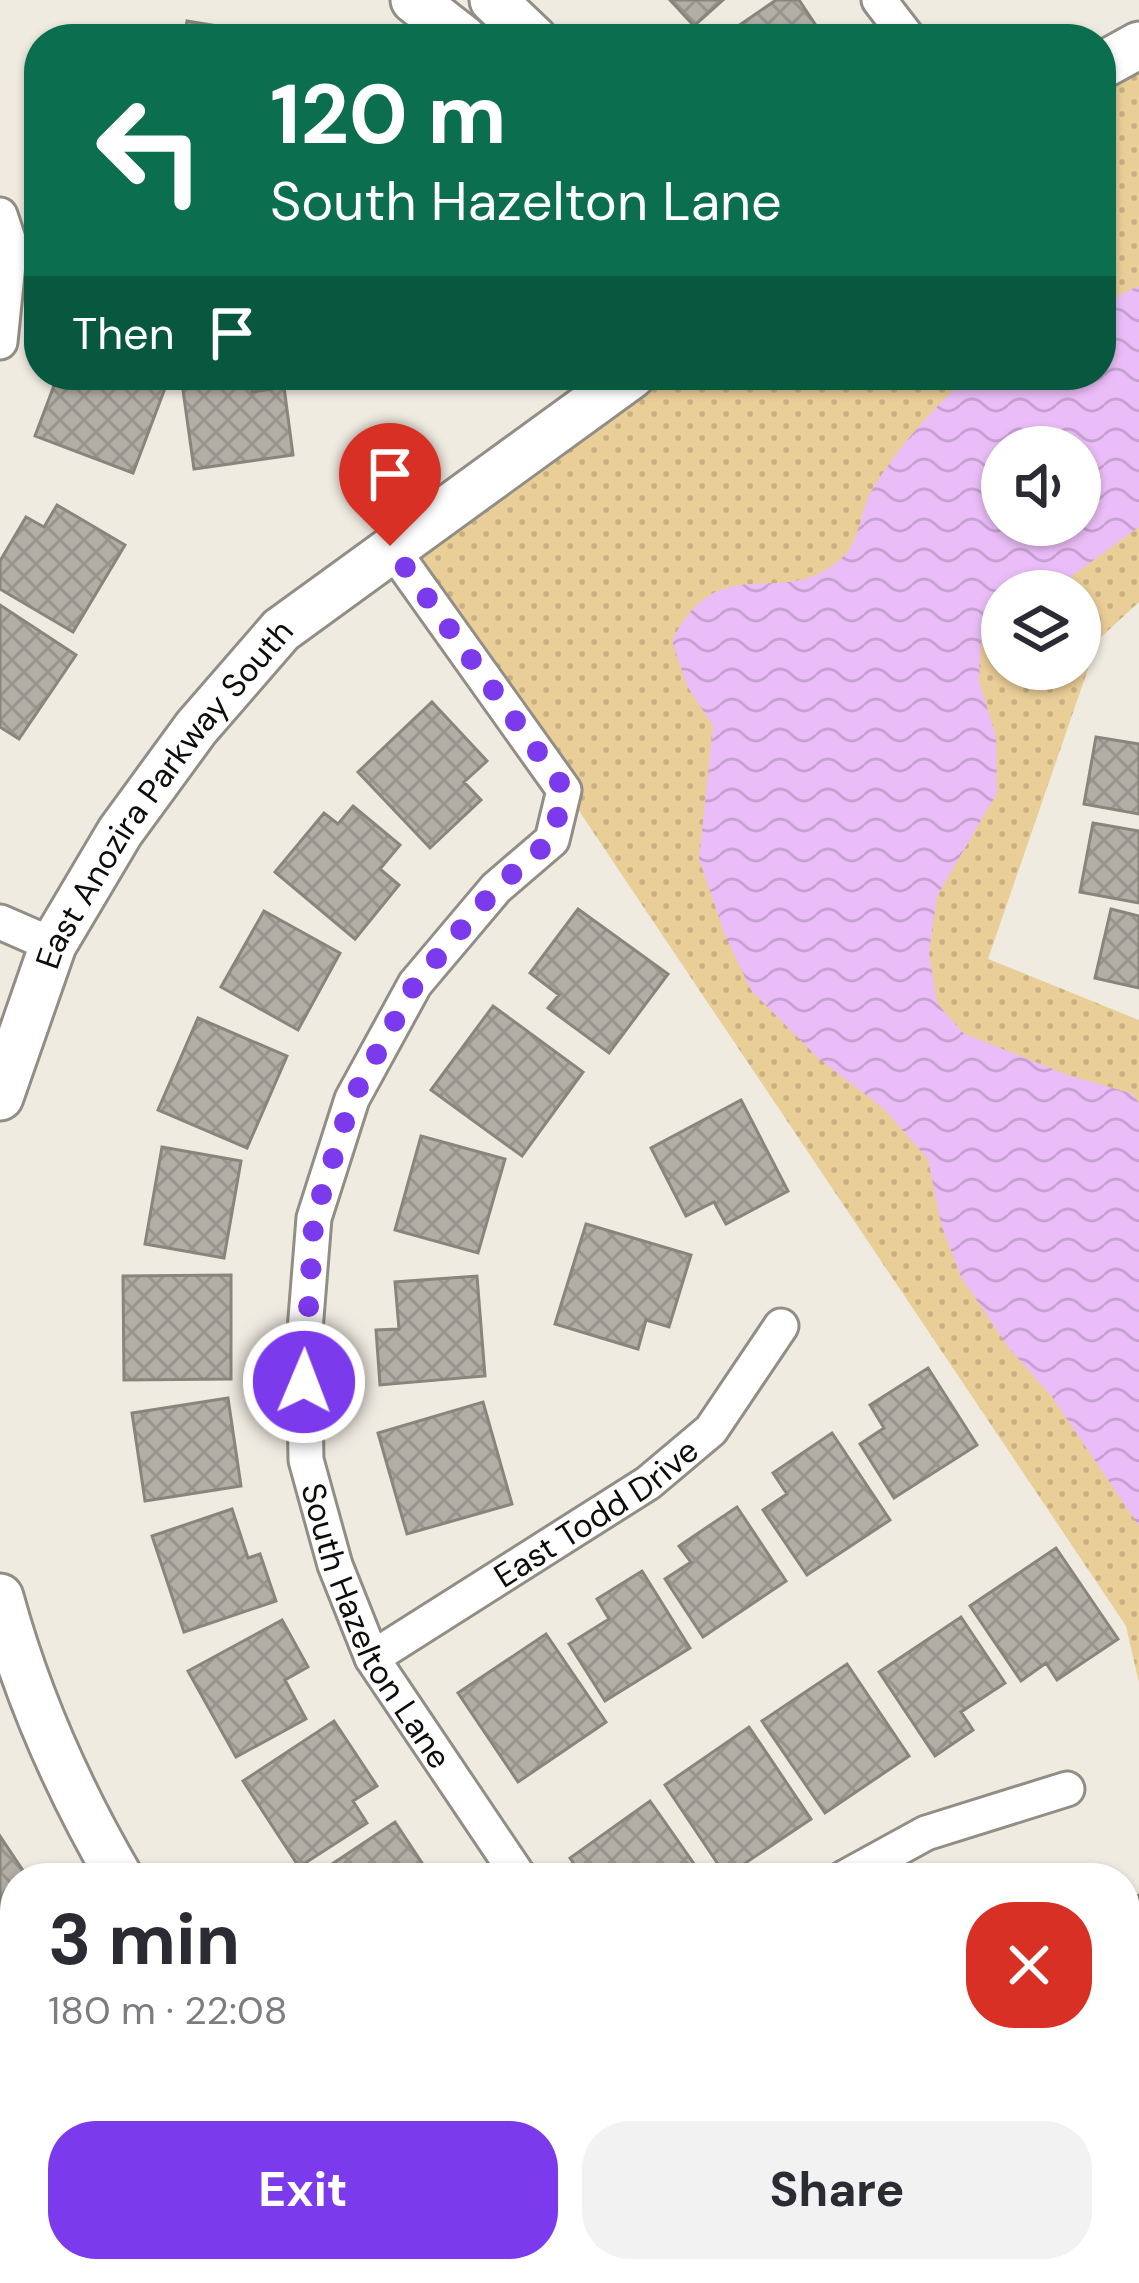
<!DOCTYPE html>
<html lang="en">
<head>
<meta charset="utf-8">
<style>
	:root { --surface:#fff; --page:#f2f2f3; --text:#2b2b33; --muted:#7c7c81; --accent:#7c3aed }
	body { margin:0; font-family:"DM Sans",sans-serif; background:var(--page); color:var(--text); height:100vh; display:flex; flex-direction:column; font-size:45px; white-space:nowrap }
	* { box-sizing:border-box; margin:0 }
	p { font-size:39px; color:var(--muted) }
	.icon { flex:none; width:66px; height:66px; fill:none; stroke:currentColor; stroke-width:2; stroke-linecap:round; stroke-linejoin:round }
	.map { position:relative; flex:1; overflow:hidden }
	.panel { position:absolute; left:0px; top:1863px; width:1140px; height:420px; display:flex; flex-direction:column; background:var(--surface); border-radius:48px 48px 0 0; box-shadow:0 3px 9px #0004 }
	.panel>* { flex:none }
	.banner { position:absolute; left:24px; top:24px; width:1092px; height:366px; border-radius:48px; box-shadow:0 3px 9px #0004; background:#0b6e4f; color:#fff; overflow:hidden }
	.buttons { position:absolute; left:981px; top:426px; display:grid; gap:24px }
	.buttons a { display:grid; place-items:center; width:120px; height:120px; border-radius:50%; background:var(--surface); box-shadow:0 3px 9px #0004; font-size:60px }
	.pin { position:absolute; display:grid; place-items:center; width:102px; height:102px; color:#fff; margin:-123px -51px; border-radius:50% 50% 50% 0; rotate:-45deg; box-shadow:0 0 12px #0007 }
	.pin .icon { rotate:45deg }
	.me { position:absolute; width:132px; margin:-66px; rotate:1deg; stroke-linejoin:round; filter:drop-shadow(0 0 9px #0008) }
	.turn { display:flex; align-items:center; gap:42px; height:252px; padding:0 48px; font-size:54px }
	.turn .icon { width:156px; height:156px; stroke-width:2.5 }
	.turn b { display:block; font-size:84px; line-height:102px }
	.then { display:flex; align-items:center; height:114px; padding:0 48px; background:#0003; gap:24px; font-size:45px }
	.round { display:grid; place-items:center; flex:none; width:126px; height:126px; border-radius:48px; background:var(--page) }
	.summary { display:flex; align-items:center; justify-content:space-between; height:204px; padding:0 48px }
	h1 { font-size:72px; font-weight:700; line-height:90px }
	.button { display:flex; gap:24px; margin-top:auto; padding:24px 48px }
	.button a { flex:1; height:138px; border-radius:48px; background:var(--accent); color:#fff; font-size:48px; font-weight:700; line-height:138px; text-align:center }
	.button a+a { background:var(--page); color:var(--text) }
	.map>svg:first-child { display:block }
	.grass { fill:url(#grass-dots); fill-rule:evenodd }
	.water { fill:url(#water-waves); fill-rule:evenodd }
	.building { fill:url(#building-cross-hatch); stroke:#89857c; stroke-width:3 }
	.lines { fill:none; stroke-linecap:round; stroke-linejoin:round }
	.street-casing { stroke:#928d85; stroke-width:39 }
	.secondary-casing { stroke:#928d85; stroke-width:51 }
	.street { stroke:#fff; stroke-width:33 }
	.secondary { stroke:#fff; stroke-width:45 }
	.route { stroke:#7c3aed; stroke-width:21; stroke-dasharray:0 37.8 }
	.labels { text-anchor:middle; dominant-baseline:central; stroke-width:9; stroke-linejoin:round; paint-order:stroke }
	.street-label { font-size:33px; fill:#0f0d0a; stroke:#f0ebe1 }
</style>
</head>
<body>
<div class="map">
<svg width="1139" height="2283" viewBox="0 0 1139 2283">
	<defs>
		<pattern id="grass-dots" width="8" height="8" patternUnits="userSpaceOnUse" patternTransform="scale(3)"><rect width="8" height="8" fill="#eace98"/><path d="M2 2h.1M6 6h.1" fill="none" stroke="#c8b082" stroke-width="1.8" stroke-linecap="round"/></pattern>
		<pattern id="water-waves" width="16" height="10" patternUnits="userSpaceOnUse" patternTransform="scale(3)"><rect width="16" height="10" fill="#ebbdf8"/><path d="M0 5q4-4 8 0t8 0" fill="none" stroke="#c8a1d3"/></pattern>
		<pattern id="building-cross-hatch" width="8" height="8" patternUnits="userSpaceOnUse" patternTransform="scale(3)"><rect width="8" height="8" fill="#b2aea5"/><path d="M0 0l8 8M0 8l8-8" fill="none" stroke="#98948d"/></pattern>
	</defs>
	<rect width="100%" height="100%" fill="#f0ebe1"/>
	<path class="grass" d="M1139,45V602L1098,640L988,959L1139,1020V1683L1126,1626L565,790L390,546L632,375H1101V66ZM1002,447H1080V525H1002ZM1002,591H1080V669H1002Z"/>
	<path class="water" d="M1139,286V527L1051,591H1002V624L981,638L979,681L996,737L997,793L937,896L929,953L937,1003L963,1033L1068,1075L1133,1094L1139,1103V1526L1052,1397L1009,1348L961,1277L941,1224L928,1159L883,1108L818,1058L751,990L725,935L699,859L713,726L687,686L672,641C720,543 783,615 844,556C860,540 861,507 873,488C898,448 935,404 972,375H1101V304ZM1002,447H1080V525H1002Z"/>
	<path class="building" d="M670,0H723L694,26Z
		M776,0H799L825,39H719Z
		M187,21L290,38V39H184Z
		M58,375H170L133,473L35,436Z
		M250,375L252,392L284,387L293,455L194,469L181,376Z
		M57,505L125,545L73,632L0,589V561L26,517L44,527Z
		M0,605L76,655L19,739L0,727Z
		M432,702L487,761L464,782L481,800L430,848L358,772Z
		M1096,737L1139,744V814L1084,804Z
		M353,806L400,845L380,869L399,885L355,939L275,872L324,813L338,824Z
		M1093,823L1139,831V903L1080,892Z
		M578,909L668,974L609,1053L548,1008L559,995L530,973Z
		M1111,909L1139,916V988L1095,978Z
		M264,911L340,953L298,1030L221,987Z
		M493,1006L583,1072L522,1156L431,1090Z
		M198,1018L287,1056L247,1148L158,1110Z
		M741,1100L788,1191L726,1224L714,1202L686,1216L651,1148Z
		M421,1136L505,1159L478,1253L395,1230Z
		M162,1147L241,1161L224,1258L145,1244Z
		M586,1224L691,1255L669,1327L646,1320L638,1349L555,1324Z
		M231,1275V1379L124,1380L123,1276Z
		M477,1276L485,1376L380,1385L376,1330L399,1329L395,1282Z
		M928,1368L977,1445L894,1498L860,1444L884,1428L870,1405Z
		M228,1398L241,1486L145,1501L132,1413Z
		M483,1402L512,1504L407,1534L378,1433Z
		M832,1433L890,1520L807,1575L763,1510L787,1494L773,1473Z
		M737,1507L786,1581L703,1637L665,1579L691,1562L679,1546Z
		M232,1509L248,1558L260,1554L276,1601L184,1632L152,1536Z
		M1056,1548L1118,1639L1057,1680L1046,1663L1021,1681L970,1606Z
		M642,1571L690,1648L605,1701L569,1644L609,1619L597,1599Z
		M961,1617L1005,1683L961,1712L973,1730L935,1756L879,1672Z
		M282,1620L308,1667L285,1680L306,1719L236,1757L188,1671Z
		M546,1634L606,1722L518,1782L458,1693Z
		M847,1664L909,1756L825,1813L762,1721Z
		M334,1721L377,1786L353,1801L367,1823L299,1867L243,1781Z
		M749,1727L811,1819L726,1876L665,1785Z
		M650,1801L704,1878H584L570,1858Z
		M395,1822L432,1878H311Z
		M0,1836L28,1878H15V1911L0,1922Z
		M1139,1895V2013L1125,2017V1900Z
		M1139,2102V2162L1125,2134V2109Z
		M15,2110V2208L0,2218V2120Z
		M156,2268H165L175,2283H134Z
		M181,2268H299L310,2283H191Z
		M592,2268H706L718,2283H580Z"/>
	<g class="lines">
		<g class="street-casing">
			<g id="street">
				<path d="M879,0L909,39"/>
				<path d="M0,215L10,245L0,342"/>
				<path id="s1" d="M390,546L564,790L552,840L496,888L415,984L352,1099L314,1218L304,1343L306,1460L335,1565L372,1658L520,1878"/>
				<path d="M0,922L53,945"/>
				<path id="s2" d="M372,1658L648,1483L711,1430L781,1326"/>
				<path d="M844,1878L926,1833L1067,1789"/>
				<path d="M0,2037L15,2027"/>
				<path d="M809,2268L829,2283"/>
			</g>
		</g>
		<g class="secondary-casing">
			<g id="secondary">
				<path d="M414,0L464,39"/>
				<path d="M493,0L534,39"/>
				<path d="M1101,66L1139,45"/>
				<path id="s3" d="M0,1097L53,945L120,832L196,728L281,630L632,375"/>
				<path d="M0,1597C27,1696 68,1789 120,1878"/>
				<path d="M383,2268L393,2283"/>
			</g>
		</g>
		<use href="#street" class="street"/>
		<use href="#secondary" class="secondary"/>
	</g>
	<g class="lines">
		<path class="route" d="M304,1382L314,1218L352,1099L415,984L496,888L551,840L565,790L390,546"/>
	</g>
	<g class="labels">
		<g class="street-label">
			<text stroke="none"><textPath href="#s3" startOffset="348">East Anozira Parkway South</textPath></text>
			<text stroke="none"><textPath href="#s2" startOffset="267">East Todd Drive</textPath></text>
			<text stroke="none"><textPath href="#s1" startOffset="1230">South Hazelton Lane</textPath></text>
		</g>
	</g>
</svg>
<div class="buttons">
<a><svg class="icon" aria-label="sound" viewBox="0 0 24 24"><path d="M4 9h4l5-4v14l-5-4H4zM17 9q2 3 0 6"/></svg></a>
<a><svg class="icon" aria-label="layers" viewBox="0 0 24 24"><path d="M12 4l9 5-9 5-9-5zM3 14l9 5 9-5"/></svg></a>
</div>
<div class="pin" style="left:390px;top:546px;background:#d93025"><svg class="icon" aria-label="arrive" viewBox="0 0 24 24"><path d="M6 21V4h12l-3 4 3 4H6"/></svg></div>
<svg class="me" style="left:304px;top:1382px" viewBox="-20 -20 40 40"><circle r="17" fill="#7c3aed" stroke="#fff" stroke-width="3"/><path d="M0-11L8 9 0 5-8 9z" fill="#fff"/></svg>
<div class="banner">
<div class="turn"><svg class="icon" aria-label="left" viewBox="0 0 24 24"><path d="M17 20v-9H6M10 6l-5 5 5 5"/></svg><div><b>120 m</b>South Hazelton Lane</div></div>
<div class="then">Then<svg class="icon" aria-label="arrive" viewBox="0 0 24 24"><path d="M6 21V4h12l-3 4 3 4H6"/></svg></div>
</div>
<section class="panel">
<div class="summary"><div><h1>3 min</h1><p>180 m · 22:08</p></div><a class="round" style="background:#d93025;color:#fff"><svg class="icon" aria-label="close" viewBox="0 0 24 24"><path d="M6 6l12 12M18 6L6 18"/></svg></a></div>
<div class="button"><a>Exit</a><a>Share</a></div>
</section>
</div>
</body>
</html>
